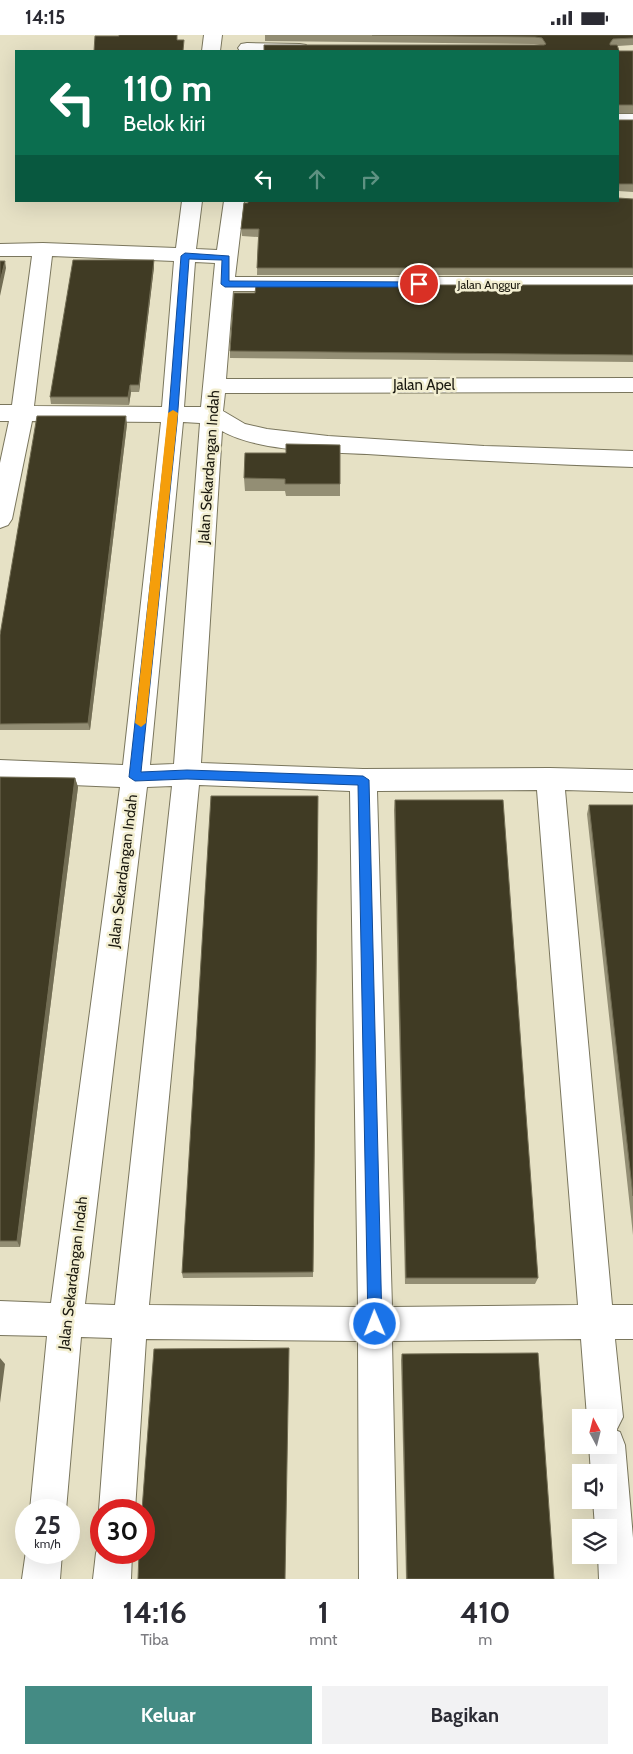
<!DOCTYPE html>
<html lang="id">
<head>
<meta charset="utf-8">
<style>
	:root { --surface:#fff; --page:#f2f2f3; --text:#2b2b33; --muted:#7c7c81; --accent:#448b84 }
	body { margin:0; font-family:Cabin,sans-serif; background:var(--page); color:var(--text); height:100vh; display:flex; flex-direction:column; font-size:19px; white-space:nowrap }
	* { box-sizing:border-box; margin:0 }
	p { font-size:16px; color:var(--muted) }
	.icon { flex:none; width:28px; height:28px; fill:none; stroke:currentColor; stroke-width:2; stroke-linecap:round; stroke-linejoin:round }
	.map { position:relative; height:1544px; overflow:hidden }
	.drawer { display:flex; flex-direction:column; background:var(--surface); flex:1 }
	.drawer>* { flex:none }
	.top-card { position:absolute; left:15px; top:15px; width:604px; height:152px; border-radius:0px; box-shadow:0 5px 20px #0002; background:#0b6e4f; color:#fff; overflow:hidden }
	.needle { width:32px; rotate:353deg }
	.controls { position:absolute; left:572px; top:1374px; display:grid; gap:10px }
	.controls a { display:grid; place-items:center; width:45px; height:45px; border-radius:0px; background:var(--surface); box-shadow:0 5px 20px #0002; font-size:25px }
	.speed { position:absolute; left:15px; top:1464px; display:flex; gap:10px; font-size:25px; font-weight:700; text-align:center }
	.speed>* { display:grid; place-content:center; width:65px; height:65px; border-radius:50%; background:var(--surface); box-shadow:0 5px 20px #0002; line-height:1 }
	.speed small { font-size:12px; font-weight:400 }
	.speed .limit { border:8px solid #d22; background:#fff; color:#111 }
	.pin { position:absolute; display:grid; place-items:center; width:42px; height:42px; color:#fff; margin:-21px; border:2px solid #fff; border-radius:50%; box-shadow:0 1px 5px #0007 }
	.me { position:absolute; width:55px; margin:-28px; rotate:359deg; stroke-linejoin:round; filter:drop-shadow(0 0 4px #0008) }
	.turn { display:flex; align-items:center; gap:18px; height:105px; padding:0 25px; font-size:22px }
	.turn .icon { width:65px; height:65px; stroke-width:2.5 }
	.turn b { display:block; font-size:35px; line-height:42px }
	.lanes { display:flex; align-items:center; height:48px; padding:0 25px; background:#0003; justify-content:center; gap:25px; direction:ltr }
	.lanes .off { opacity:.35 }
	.eta { display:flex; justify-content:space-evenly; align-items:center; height:85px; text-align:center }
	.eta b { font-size:30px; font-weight:800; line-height:35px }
	.primary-button { display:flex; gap:10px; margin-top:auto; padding:10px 25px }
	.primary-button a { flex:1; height:58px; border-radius:0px; background:var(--accent); color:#fff; font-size:20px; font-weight:800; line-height:58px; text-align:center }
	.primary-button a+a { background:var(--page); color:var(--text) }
	.status { display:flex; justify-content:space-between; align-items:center; height:35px; padding:0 25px; background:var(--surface); direction:ltr }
	.status svg { height:14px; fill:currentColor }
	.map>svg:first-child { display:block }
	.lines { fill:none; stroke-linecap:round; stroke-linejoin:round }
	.minor-casing { stroke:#7a765d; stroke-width:2 }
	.minor { fill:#fff; fill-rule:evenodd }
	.wall { fill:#938e74 }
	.shaded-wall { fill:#726d54 }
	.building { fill:#403b24; stroke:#726d54 }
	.route { fill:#1a73e8; stroke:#114b97 }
	.slow { fill:#f59e0b }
	.labels { text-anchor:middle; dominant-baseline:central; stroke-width:5; stroke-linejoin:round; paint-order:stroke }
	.far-street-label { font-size:12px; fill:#1b190f; stroke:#f3efd2 }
	.street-label { font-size:15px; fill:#1b190f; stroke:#f3efd2 }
</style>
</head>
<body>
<div class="status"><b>14:15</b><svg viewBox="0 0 49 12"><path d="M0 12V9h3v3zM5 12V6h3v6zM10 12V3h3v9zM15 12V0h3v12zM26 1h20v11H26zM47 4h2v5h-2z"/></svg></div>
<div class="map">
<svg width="633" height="1544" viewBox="0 0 633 1544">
	<rect width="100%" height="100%" fill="#e6e1c5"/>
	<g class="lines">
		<g class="minor-casing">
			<path id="minor" d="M204,0H222L220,16H202Z
				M247,8L300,9L306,10L309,14L307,16H240L238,13L241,9Z
				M618,79H633V91H618Z
				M182,166H202L196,214L217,215L224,166H244L235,242H633V256H233L226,344L633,343V357L225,358L223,376L245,389L267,394L328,401L484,411L633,416V432C544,429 456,425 367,419C327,417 256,416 222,396L201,728L363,734L550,733L633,735V757L565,755L612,1270H633V1304H615L623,1382L617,1394L615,1395L620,1397L625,1410L633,1503V1544H599L598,1520H609V1492H595L593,1465H609V1438H591L589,1410H609V1382H587L581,1304L392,1306L397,1544H359L358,1306L146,1304L135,1475H101V1481L99,1475L112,1303L81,1302L66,1475H30L47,1301L0,1300V1266L51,1268L120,752L0,747V725L123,730L161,387L32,386L12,484L8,490L0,493V428L9,386H0V370H12L32,221H0V209L43,208L176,213ZM52,221L174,226L162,372L34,371ZM195,227L215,228L201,372H184ZM183,387L200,388L174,729L150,730ZM199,750L350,756L358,1272L149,1270ZM172,751L115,1270L85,1269L147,752ZM537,755L578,1270L392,1272L377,756Z
				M101,1505V1518H132L131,1544H93L96,1518Z
				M26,1516L62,1518L60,1544H22Z"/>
		</g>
		<use href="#minor" class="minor"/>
	</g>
	<path class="wall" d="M265,0H633V10L618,11L619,16H633V78H618V85H633V157L618,156V16L540,10L534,9L265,6Z
		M633,164V240H257L258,202L242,201L241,194Z
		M154,232L139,357H131L129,370L51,369L50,362Z
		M633,250V327L230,323V316L255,258Z
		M127,389L90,695H0V600Z
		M340,410V461H286L285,456H245L244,443L286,418Z
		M0,742L75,743L78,752L20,1212H0Z
		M318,761L313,1242L183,1243L182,1238Z
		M395,765L538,1243L535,1249H405L394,775Z
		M589,770H633V1200L587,779Z
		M402,1319L554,1544H406L401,1325Z"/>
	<path class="shaded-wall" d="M154,225V232L139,357V350Z
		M5,226L6,233L0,261V247Z
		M130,350L131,357L129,370L128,362Z
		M126,381L127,389L90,695L88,688Z
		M75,743L78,752L20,1212L17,1206Z
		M0,1323L5,1329L0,1368Z"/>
	<path class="building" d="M119,0H177V5H184L183,16H94L95,1H119Z
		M372,0H633V3L613,4L610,8V10H617L619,16H633V70H618V85H633V149H619L618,157V16H264V10H544L546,9L542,3L535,2Z
		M618,163L633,164V233H257L259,194H241L244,168H248V166H618Z
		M73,225H154L139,350H130L128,362H50Z
		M0,226H5L0,247Z
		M256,250H633V320L230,316L234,258H255Z
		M37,381H126L88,688L0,689V600Z
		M286,409L340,410V449H285V444L244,443L245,418H286Z
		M0,742L75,743L17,1206H0Z
		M211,761H318L313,1237L182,1238Z
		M395,765H503L538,1243H406Z
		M589,770H633V1161Z
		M289,1313L285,1544H138L139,1518H144V1475H142L154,1314Z
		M538,1318L554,1544H407L402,1319Z"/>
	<path class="route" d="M185,218L229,221V246L419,247L424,249L419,252H225L221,249L222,225L189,224L177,388L141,737L187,735L363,741L369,745L382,1289L380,1294L375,1296L370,1294L368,1289L358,750L187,744L135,746L129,742L168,388L181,221Z"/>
	<path class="slow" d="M173,375L178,378L146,688L141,692L135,688L168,378Z"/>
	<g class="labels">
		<g class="far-street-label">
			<text x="489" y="249">Jalan Anggur</text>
		</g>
		<g class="street-label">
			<text x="424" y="350">Jalan Apel</text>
			<text transform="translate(209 432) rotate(-86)">Jalan Sekardangan Indah</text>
			<text transform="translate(123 836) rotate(-83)">Jalan Sekardangan Indah</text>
			<text transform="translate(73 1238) rotate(-83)">Jalan Sekardangan Indah</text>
		</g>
	</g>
</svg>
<div class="controls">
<a><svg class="needle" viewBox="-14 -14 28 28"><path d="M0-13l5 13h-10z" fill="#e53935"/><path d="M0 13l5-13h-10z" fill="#7c7c81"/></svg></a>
<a><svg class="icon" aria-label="sound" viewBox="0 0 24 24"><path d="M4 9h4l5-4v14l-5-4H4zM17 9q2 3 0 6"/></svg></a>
<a><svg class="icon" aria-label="layers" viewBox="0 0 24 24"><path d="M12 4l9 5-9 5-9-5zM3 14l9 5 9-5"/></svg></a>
</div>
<div class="speed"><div>25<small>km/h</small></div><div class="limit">30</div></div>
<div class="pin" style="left:419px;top:249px;background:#d93025"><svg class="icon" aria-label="arrive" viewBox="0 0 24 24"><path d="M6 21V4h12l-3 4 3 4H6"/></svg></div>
<svg class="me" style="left:375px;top:1289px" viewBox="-20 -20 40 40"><circle r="17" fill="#1a73e8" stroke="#fff" stroke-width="3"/><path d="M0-11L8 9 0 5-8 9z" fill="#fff"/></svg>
<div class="top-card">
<div class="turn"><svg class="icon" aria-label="left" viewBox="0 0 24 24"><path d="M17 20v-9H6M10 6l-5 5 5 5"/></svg><div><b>110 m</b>Belok kiri</div></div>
<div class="lanes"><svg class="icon" aria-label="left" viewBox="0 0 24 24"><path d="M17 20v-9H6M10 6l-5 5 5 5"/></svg><svg class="icon off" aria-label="ahead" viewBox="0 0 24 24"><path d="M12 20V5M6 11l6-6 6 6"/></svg><svg class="icon off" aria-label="right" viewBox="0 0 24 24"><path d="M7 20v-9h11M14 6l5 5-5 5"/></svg></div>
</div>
</div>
<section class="drawer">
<div class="eta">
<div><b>14:16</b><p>Tiba</p></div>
<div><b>1</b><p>mnt</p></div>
<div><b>410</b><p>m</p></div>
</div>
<div class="primary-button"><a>Keluar</a><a>Bagikan</a></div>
</section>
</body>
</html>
